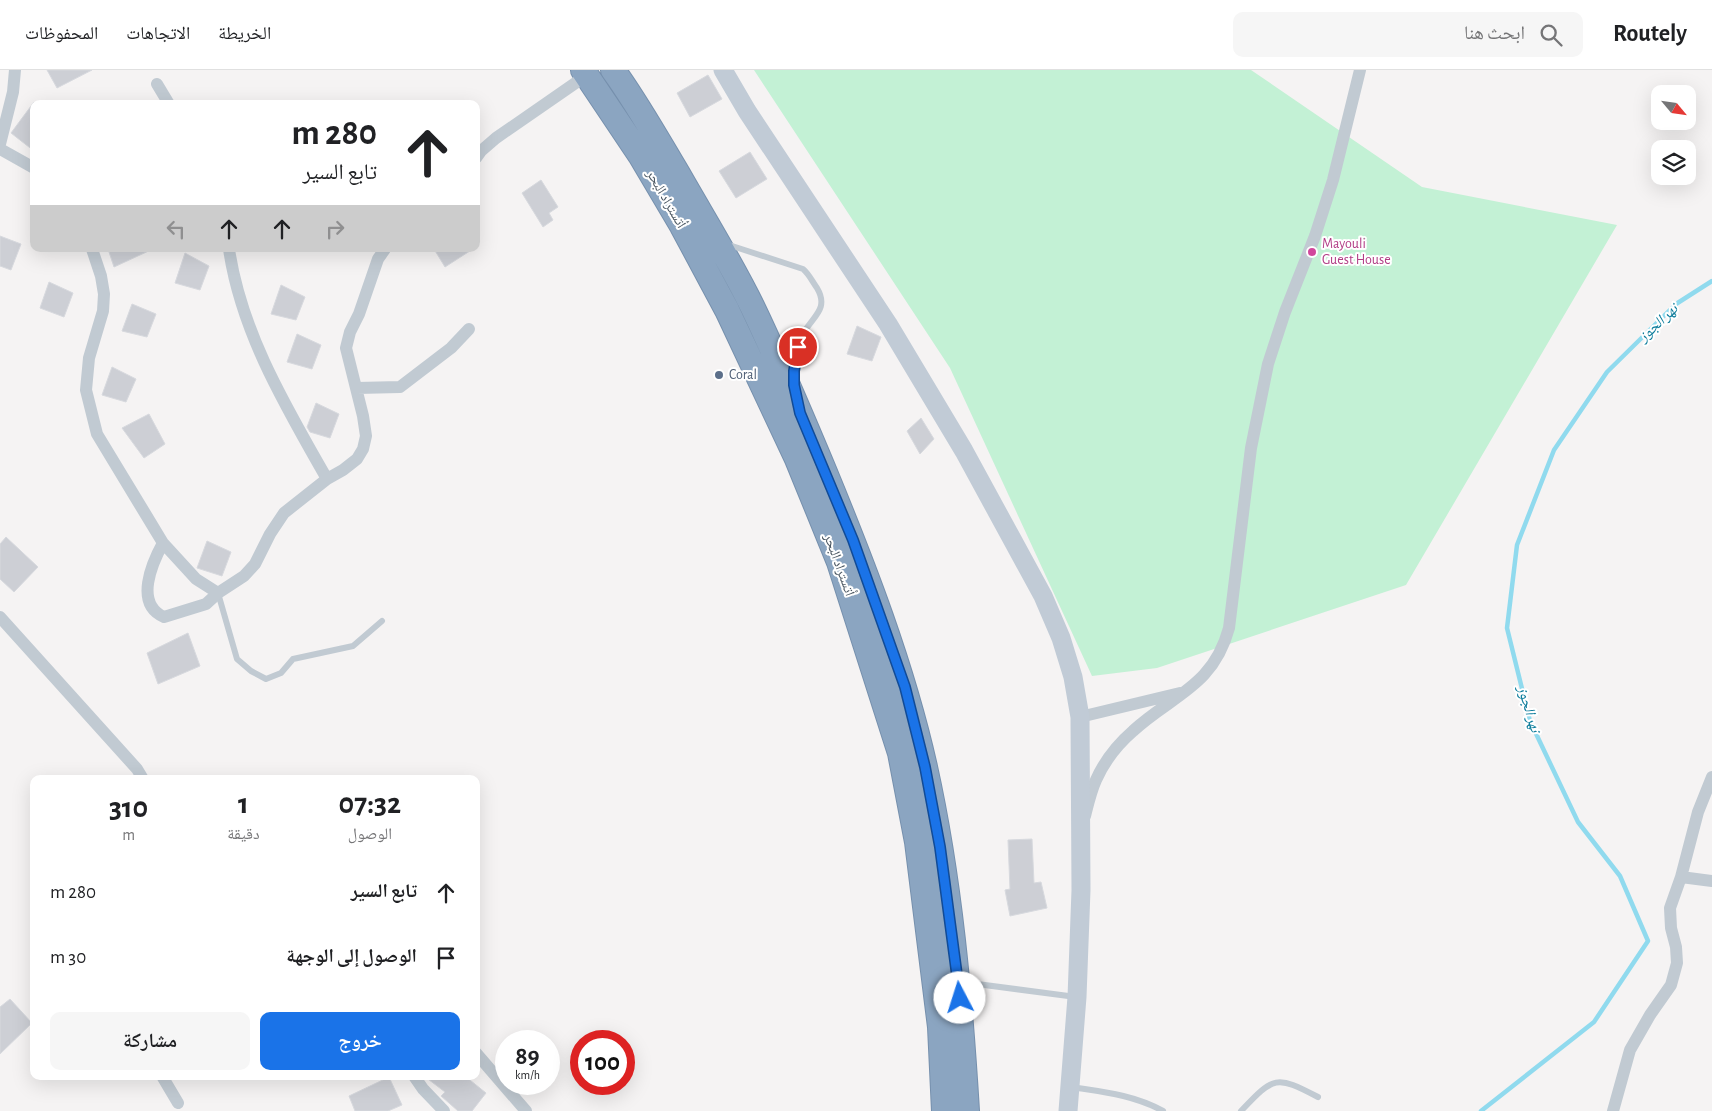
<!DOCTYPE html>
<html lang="ar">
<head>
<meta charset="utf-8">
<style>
	:root { --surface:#fff; --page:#f6f6f6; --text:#202124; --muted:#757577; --line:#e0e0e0; --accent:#1a73e8 }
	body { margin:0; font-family:"Alegreya Sans","Noto Naskh Arabic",sans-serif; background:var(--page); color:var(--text); direction:rtl; height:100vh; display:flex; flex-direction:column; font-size:19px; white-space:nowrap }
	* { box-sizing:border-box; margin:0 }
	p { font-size:16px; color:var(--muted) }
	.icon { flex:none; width:28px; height:28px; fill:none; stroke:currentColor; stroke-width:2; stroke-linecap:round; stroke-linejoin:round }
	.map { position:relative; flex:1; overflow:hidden; direction:ltr }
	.panel { position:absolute; left:30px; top:705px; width:450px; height:305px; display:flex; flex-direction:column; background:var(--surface); border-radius:10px; box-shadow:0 5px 20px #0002; direction:rtl }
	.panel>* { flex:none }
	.guide { position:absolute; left:30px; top:30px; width:450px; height:152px; border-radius:10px; box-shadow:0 5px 20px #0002; direction:rtl; background:#fff; color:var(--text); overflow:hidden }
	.needle { width:32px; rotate:119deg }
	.tools { position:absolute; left:1651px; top:15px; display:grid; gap:10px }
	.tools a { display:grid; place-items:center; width:45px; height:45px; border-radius:10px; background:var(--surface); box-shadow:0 5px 20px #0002; font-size:25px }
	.speed { position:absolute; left:495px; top:960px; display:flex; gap:10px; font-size:25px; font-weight:700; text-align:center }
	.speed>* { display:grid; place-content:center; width:65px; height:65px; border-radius:50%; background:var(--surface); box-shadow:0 5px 20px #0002; line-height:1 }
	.speed small { font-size:12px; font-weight:400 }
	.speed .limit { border:8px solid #d22; background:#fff; color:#111 }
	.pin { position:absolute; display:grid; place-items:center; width:42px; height:42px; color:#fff; margin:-21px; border:2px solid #fff; border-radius:50%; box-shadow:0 1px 5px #0007 }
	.me { position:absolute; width:55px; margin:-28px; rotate:355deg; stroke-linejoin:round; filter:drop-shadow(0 0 4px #0008) }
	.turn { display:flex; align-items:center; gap:18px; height:105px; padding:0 20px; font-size:22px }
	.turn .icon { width:65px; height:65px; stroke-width:2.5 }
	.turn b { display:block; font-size:35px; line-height:42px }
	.lanes { display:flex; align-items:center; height:48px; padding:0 20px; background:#0003; justify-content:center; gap:25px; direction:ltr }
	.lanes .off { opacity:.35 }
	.eta { display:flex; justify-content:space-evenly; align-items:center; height:85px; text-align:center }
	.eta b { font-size:30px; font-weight:600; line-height:35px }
	.button { display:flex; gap:10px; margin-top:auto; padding:10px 20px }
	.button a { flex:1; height:58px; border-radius:10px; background:var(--accent); color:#fff; font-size:20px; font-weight:600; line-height:58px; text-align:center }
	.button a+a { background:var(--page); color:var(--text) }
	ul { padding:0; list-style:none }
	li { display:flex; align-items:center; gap:15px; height:65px; padding:0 20px }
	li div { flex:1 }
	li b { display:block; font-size:19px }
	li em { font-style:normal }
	header { display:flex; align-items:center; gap:30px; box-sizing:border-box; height:70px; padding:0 25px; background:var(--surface); border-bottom:1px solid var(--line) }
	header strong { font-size:24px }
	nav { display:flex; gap:28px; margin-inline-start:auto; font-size:18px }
	.search { width:350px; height:45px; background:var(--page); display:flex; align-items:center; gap:12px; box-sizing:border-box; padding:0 18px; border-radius:10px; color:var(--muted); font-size:19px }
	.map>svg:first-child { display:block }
	.green { fill:#c3f1d5 }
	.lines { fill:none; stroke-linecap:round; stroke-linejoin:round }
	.stream { stroke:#90daee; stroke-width:4.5 }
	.building { fill:#cdcfd5; stroke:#d7d9de }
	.highway-casing { stroke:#7690ad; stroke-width:26 }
	.lane { stroke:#c1cad2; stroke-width:6 }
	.street { stroke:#c1cad2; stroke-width:12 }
	.secondary { stroke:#c1cbd6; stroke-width:19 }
	.highway { stroke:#8ba5c1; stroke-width:24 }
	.route-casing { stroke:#114b97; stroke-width:12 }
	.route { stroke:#1a73e8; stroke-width:9 }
	.hotel-dot { fill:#d1479c; stroke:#fff; stroke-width:2 }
	.service-dot { fill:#5c6f8a; stroke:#fff; stroke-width:2 }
	.labels { text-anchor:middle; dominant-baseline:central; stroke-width:4; stroke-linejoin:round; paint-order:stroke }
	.street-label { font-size:14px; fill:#4a5661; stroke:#fff }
	.hotel-label { font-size:14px; fill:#b23c85; stroke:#fff; text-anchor:start }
	.service-label { font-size:14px; fill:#4e5e75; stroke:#fff; text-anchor:start }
	.water-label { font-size:15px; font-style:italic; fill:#0c7c9b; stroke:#fff }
</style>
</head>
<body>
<header>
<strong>Routely</strong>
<div class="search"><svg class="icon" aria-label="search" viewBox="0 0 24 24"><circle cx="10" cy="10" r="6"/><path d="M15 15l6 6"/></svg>ابحث هنا</div>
<nav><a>الخريطة</a><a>الاتجاهات</a><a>المحفوظات</a></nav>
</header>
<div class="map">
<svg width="1712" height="1041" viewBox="0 0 1712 1041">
	<rect width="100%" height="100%" fill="#f5f3f3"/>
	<path class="green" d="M754,0H1251L1422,117L1617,155L1406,515L1157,598L1092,606L950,298Z"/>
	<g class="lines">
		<path class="stream" d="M1481,1041L1594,952L1648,871L1620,806L1578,752L1530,651L1507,558L1517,475L1554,380L1607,302L1676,234L1712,211"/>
	</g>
	<path class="building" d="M47,0H92L57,18Z
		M708,5L722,29L690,47L677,23Z
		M34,32V81L11,63Z
		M750,82L767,109L736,128L719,101Z
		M541,110L558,137L549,143L553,150L543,157L522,123Z
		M0,166L21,174L11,200L0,196Z
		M108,179H153L114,197Z
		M434,179H473L445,197Z
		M185,183L209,196L200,220L175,213Z
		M49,212L73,223L64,247L40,238Z
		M281,215L305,227L296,250L271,244Z
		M132,234L156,244L147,267L122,261Z
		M857,256L881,267L872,291L847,284Z
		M297,264L321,275L312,299L287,292Z
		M112,297L136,309L126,332L102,325Z
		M316,333L339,344L330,368L310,362L307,357Z
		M149,344L165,374L144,388L122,358Z
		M921,348L934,369L920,384L907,361Z
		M6,467L38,497L14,522L0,509V474Z
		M207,471L231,482L222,506L197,498Z
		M188,563L200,596L158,614L147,583Z
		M1032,769L1034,813L1041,812L1047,838L1010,846L1005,820L1010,819L1008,770Z
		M10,929L32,953L0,984V937Z
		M424,1006H465L486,1023L472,1041H458L441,1026L445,1022Z
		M389,1007L402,1035L388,1041H355L349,1026Z"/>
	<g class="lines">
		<g class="highway-casing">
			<path id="highway" d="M583,0L640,85L682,156L727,240L797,389L839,492L900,683L917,772L940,957L944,1041
				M613,0C637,33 657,69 678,104C703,148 730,191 752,236C778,290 801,345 824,400C864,497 902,595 925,697C950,810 960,926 967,1041"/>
		</g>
		<path class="lane" d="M726,174L803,199C809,204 812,211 817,218C830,240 811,247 802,266C796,278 794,294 794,308
			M218,523L237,589L251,601L266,609L281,603L293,589L353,576L382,551
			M962,912L1076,927
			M1071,1017C1104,1022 1134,1025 1163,1041
			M1241,1041C1274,1006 1276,1005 1318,1027"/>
		<path class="street" d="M157,14L169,34
			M0,74L13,22L15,0
			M0,79L34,98
			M476,88L481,81L496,68L587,5
			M92,179L101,206L104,224L103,241L89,288L86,320L97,364L163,473L196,509L218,523L244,506L255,494L270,464L284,443L327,409L343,400L357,389L363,379L366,366L363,346L346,278L350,262L359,244L378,189L385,179
			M229,179C241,262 286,337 327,409
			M357,318L400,317L451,278L469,259
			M163,473C152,493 134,534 164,547L206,534L218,523
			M0,547L137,699L143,709
			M1080,647L1180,623
			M1085,746C1088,734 1091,721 1096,710C1104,692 1118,674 1133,661C1172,625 1213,617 1229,558L1251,378L1268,294L1285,242L1315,166L1333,110L1360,0
			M1681,807L1712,811
			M476,983L526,1041
			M162,1006L178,1033
			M414,1006L423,1019L444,1041
			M1613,1041L1630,980L1650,945L1671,915L1677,893L1676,877L1671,858L1670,838L1681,807L1698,742L1712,707"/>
		<path class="secondary" d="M723,0L747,41L888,254L964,381L1043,526L1061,568L1073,607L1080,647L1081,820L1077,927L1068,1041"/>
		<use href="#highway" class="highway"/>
	</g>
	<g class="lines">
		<g class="route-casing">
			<path id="route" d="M798,277L794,301V315L800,343L853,470L905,617L925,697L940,777L960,928"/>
		</g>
		<use href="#route" class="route"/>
	</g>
	<circle class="hotel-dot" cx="1312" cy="182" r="5"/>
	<circle class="service-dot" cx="719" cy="305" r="5"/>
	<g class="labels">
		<g class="street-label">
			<text transform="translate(666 129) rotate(60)">أتستراد البحر</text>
			<text transform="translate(839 495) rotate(70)">أتستراد البحر</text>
		</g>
		<g class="hotel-label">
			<text x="1322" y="174">Mayouli<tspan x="1322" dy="16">Guest House</tspan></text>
		</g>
		<g class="service-label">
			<text x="729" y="305">Coral</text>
		</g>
		<g class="water-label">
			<text transform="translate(1658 253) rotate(-43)">نهر الجوز</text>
			<text transform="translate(1529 639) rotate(73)">نهر الجوز</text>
		</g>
	</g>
</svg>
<div class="tools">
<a><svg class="needle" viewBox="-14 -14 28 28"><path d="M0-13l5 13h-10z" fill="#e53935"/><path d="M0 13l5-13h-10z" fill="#757577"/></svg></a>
<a><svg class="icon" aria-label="layers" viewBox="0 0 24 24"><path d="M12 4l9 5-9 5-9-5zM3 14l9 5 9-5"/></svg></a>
</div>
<div class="speed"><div>89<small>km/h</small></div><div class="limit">100</div></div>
<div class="pin" style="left:798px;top:277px;background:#d93025"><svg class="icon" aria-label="arrive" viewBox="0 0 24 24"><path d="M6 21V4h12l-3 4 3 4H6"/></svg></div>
<svg class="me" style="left:960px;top:928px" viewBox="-20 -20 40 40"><circle r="19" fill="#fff"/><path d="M0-13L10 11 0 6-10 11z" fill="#1a73e8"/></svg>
<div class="guide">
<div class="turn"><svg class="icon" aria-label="ahead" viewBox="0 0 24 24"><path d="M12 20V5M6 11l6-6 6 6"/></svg><div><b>280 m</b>تابع السير</div></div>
<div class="lanes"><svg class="icon off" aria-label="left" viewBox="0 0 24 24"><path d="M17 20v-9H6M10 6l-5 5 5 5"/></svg><svg class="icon" aria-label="ahead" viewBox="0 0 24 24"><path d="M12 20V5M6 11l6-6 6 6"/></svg><svg class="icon" aria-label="ahead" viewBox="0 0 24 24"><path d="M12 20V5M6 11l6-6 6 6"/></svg><svg class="icon off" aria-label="right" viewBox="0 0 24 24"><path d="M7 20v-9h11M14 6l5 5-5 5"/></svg></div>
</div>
<section class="panel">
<div class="eta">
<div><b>07:32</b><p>الوصول</p></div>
<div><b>1</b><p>دقيقة</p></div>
<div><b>310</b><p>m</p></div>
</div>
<ul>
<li><svg class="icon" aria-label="ahead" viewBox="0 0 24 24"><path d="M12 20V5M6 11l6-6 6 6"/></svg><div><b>تابع السير</b></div><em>280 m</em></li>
<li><svg class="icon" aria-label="arrive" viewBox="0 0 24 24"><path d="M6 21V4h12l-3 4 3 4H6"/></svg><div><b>الوصول إلى الوجهة</b></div><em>30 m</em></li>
</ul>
<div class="button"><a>خروج</a><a>مشاركة</a></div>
</section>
</div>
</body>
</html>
